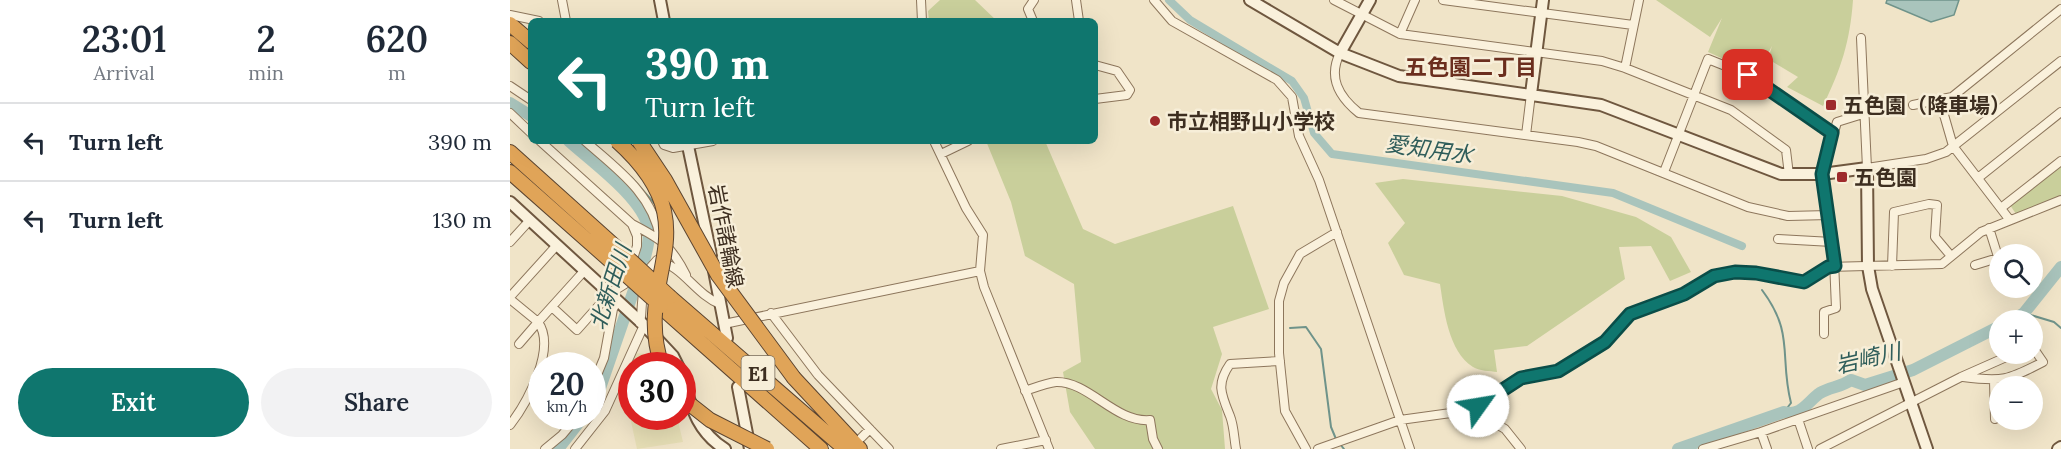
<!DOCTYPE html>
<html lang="en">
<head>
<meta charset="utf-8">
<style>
	:root { --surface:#fff; --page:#f2f2f3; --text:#1f2937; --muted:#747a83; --line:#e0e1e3; --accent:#0f766e }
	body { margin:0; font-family:Lora,"Noto Sans JP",serif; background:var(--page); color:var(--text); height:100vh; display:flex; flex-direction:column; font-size:22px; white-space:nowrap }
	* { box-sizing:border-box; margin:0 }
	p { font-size:20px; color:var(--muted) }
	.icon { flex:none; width:33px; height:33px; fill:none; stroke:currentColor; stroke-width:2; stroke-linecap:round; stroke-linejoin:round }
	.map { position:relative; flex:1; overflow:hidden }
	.sheet { display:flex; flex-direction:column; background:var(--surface); width:510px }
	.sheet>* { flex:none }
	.banner { position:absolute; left:18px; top:18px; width:570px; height:126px; border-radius:9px; box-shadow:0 6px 24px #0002; background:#0f766e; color:#fff; overflow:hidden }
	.controls { position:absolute; left:1479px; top:244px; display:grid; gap:12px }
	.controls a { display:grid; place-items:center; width:54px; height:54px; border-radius:50%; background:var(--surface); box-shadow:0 6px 24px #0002; font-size:30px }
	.speed { position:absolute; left:18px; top:352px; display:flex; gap:12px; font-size:30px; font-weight:700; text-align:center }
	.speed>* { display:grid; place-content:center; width:78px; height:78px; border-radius:50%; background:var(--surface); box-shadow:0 6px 24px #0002; line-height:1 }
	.speed small { font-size:15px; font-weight:400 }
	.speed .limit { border:9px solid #d22; background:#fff; color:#111 }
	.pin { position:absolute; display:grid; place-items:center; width:51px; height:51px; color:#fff; margin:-26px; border-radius:12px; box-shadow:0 3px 9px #0006 }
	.me { position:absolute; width:66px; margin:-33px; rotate:58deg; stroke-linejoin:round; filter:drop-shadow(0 0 4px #0008) }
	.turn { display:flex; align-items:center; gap:21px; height:126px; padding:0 18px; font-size:27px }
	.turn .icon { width:78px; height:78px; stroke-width:2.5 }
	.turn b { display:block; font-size:42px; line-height:51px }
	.eta { display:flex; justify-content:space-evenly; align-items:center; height:102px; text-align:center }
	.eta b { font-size:36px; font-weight:600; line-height:42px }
	.primary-button { display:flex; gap:12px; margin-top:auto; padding:12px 18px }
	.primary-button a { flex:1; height:69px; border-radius:36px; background:var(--accent); color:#fff; font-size:24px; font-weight:600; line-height:69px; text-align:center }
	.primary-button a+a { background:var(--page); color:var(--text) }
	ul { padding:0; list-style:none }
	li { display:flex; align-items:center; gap:18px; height:78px; padding:0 18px; border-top:2px solid var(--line) }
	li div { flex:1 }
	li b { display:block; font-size:22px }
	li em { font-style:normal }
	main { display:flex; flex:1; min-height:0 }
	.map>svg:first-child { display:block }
	.farmland { fill:#e6deb5 }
	.green { fill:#c9cf9b }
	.water { fill:#a9c4bc; stroke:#6f938a; stroke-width:1.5 }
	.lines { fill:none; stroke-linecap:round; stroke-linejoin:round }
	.stream { stroke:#6f938a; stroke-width:2 }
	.canal { stroke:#a9c4bc; stroke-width:8 }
	.river { stroke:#a9c4bc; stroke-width:12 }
	.street-casing { stroke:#8d765c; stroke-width:10 }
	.secondary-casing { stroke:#6f573f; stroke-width:14 }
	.highway-casing { stroke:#5b4430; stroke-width:16 }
	.street { stroke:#faf1dc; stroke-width:8 }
	.secondary { stroke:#faf1dc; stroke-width:10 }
	.highway { stroke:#e0a458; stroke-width:14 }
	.highway-bridge-casing { stroke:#5b4430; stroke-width:16; stroke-linecap:butt }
	.highway-bridge { stroke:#e0a458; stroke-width:14 }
	.route-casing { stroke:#0a4d48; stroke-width:15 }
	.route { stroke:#0f766e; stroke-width:10 }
	.poi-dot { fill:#9e2a2b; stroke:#f7eed8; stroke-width:2 }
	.labels { text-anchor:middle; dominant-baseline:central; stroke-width:5; stroke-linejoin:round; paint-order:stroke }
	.shield { fill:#f7eed8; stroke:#756857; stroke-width:1.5 }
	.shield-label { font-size:20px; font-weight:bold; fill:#3d2e20 }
	.poi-label { font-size:21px; font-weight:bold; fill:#3d2e20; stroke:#f7eed8; text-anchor:start }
	.street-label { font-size:21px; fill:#3d2e20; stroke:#f7eed8 }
	.neighbourhood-label { font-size:22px; font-weight:bold; fill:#6b2e1e; stroke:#f7eed8 }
	.water-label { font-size:22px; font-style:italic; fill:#2f5d5a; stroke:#f7eed8 }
</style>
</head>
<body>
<main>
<section class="sheet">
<div class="eta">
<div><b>23:01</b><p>Arrival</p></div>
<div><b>2</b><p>min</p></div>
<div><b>620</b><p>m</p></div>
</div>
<ul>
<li><svg class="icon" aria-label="left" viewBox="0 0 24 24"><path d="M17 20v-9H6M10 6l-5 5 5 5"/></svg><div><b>Turn left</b></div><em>390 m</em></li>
<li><svg class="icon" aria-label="left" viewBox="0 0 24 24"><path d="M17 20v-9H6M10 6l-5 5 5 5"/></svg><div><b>Turn left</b></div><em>130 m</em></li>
</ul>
<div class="primary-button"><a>Exit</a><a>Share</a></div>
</section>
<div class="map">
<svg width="1551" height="449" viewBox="0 0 1551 449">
	<rect width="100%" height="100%" fill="#f0e4c8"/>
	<path class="farmland" d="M122,353L138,354L142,366H122V417H167L173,442L127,449L112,380Z"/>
	<path class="green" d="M430,0H465L487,21H419L418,11Z
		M1146,0H1343C1340,42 1331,69 1313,106L1277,87L1288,77L1258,59L1262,46L1247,74L1198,52L1212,18L1200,37Z
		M476,141H535L573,229L605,244L723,206L759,309L703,327L712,354L701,389L712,410L715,449H585L560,412L553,372L571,362L564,284L515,256L501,202Z
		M1551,165V196L1506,214L1500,205Z
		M893,179L1052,196L1126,217L1161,237L1181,272L1160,281L1141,246L1109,247L1115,279L1017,346L984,350L987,372C980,371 969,371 963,367C938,351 934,310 930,284L894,275L878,243L895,223L865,183Z"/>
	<path class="water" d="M1377,0H1449L1444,15L1421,22L1376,3Z"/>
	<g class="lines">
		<path class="stream" d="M81,141L92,151
			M121,177L145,204
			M1252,290C1285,334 1269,356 1281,403L1274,412
			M1514,313L1544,322L1551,328
			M780,328L796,327L811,349L821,427L826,439
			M830,444L834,449"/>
		<path class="canal" d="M659,0L680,20L782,81L794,98L804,133L822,154L1103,193L1232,246"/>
		<path class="river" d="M0,103L21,116
			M59,141C81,161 134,199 138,228C140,240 137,249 134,261L90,388L82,402
			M1502,321L1514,313L1551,267
			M48,449L73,417
			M1168,449L1274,412C1291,417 1298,401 1310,393C1320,387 1331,387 1341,380L1355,385L1403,370L1490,326"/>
		<g class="street-casing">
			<path id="street" d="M52,0L56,21
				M411,0L412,21
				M566,0L569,21
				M644,0L662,21L767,80L782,97L789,136L809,180L900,449
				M824,0L890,34L1092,61L1115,68L1221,110L1276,150L1279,175
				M933,0L1123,25
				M0,15L29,21
				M523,21L518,9L524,0
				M890,34L905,0
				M1351,38L1357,168L1416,159L1436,152L1551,61
				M830,53C818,77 828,96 849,113L1068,142L1086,146L1238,207L1278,216L1319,215
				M585,65L607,71L620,90L617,95L585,99
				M1115,68L1129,0
				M0,86L21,100
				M1430,101L1443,146L1499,219
				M1403,105L1442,97L1551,9
				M0,113L21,133
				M1016,135L1021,94
				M30,141L122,224L127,236V246L115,284L99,294L67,330L42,307
				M75,141C107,169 143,194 150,238
				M152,141L154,145L163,148L203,141
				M424,141L456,208L473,235L470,271L474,287L539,449
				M431,154L458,141
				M1154,172L1198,59L1238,75L1322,133
				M1468,178L1551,112
				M1491,208L1551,161
				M122,224C151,239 161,245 176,275
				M1479,228L1490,263
				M1268,239L1322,242
				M0,242L20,220
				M1465,265L1488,258
				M1382,266L1384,212L1419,204L1427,205L1425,237L1441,256
				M137,278L140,268L147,260C174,267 185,294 210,304
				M0,297L47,245
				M0,299L28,322L9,344
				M261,313L308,375L379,449
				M130,323C132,317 131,300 134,289
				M214,324L470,271
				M1314,334V312L1326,308L1323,237L1312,174L1327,122L1356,113
				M1453,377C1493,382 1498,380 1533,362L1522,346
				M1484,381L1485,419
				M82,387L94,358L103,309L107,302
				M515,391C524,388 536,383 546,382C579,381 605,423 640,420L643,439L648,449
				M968,406L978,419L995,429L1011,449
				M1288,419L1298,449
				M0,425C17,403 47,348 28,322L75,270
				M1251,432L1257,449
				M351,438L360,429
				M35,449L52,435L67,417
				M65,449L95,411L134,325
				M491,449L536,440
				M726,449C724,438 724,426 720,416C711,394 706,384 720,364L770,361
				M796,449L775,411L769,353V301L774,283L790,254L827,232
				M808,449L890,420L948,412L968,406L1011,378L1048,371L1095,342L1120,314L1174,294L1204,276L1225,272L1246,273L1294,282L1318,267L1432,264L1471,232L1551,200
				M1193,449L1251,432L1394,382
				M1310,449L1451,377L1503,354"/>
		</g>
		<g class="secondary-casing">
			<path id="secondary" d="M150,0L154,21
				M740,0L830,53L889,76L1091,105L1271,174H1312L1357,168L1358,266L1362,289L1417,449
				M830,53L860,0
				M1021,94L1033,0
				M177,141L201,255
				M0,202L134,325L163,356L168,366
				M204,271L217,338
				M172,376C181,406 187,432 215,449
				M228,387L240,449
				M1548,449L1551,447"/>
		</g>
		<g class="highway-casing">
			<path id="highway" d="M0,24L21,42
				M0,43L21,62
				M0,152L119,259
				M0,172L113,272
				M160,297L335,449
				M152,308L311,449
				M284,378L350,449"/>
		</g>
		<use href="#street" class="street"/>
		<use href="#secondary" class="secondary"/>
		<use href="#highway" class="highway"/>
		<g class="highway-bridge-casing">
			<path id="highway-bridge" d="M107,141C205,229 121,275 152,366
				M129,141L155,180L208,275L284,378
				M119,259L160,297
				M113,272L151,306
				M172,398L200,420L257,449"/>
		</g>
		<use href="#highway-bridge" class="highway-bridge"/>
	</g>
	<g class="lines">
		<g class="route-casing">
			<path id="route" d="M968,406L1011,378L1048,371L1095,342L1120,314L1174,294L1204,276L1225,272L1246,273L1294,282L1318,267L1325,266L1312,174L1322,133L1238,75"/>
		</g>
		<use href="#route" class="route"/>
	</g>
	<g class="poi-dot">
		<rect x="1315" y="99" width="12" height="12" rx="3"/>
		<circle cx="645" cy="121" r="6"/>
		<rect x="1326" y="171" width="12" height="12" rx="3"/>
	</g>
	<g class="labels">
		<rect class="shield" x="231.5" y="356" width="33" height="34" rx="4.5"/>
		<g class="shield-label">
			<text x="248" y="373">E1</text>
		</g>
		<g class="poi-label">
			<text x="1333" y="105">五色園（降車場）</text>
			<text x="657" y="121">市立相野山小学校</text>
			<text x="1344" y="177">五色園</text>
		</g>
		<g class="street-label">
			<text transform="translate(216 236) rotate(79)">岩作諸輪線</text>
		</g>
		<g class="neighbourhood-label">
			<text x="961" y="67">五色園二丁目</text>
		</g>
		<g class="water-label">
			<text transform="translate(919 149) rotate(8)">愛知用水</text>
			<text transform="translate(100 287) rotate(-72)">北新田川</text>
			<text transform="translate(1358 358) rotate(-13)">岩崎川</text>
		</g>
	</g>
</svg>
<div class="controls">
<a><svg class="icon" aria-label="search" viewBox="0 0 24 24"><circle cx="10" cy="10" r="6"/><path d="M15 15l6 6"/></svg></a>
<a>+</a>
<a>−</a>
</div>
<div class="speed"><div>20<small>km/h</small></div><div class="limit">30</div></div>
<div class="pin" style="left:1238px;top:75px;background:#d93025"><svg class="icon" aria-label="arrive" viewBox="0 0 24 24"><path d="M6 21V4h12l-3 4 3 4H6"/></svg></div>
<svg class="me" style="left:968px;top:406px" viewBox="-20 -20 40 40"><circle r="19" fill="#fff"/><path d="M0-13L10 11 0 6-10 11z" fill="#0f766e"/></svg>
<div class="banner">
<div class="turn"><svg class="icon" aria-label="left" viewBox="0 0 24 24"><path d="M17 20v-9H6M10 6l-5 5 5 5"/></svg><div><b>390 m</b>Turn left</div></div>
</div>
</div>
</main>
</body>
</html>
